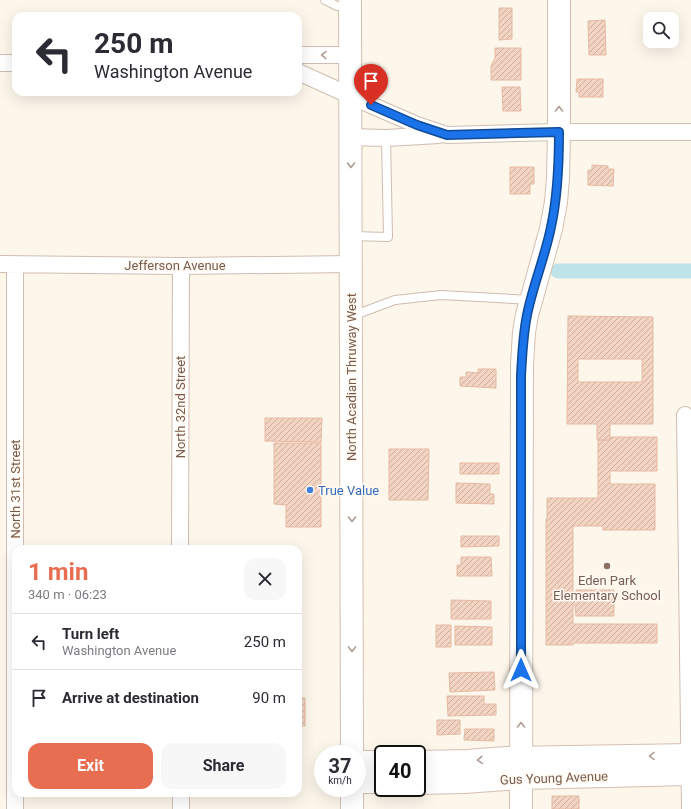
<!DOCTYPE html>
<html lang="en">
<head>
<meta charset="utf-8">
<style>
	:root { --surface:#fff; --page:#f7f7f7; --text:#2b2b33; --muted:#7c7c81; --line:#e1e1e2; --accent:#e76e50 }
	body { margin:0; font-family:Roboto,sans-serif; background:var(--page); color:var(--text); height:100vh; display:flex; flex-direction:column; font-size:15px; white-space:nowrap }
	* { box-sizing:border-box; margin:0 }
	p { font-size:13px; color:var(--muted) }
	.icon { flex:none; width:22px; height:22px; fill:none; stroke:currentColor; stroke-width:2; stroke-linecap:round; stroke-linejoin:round }
	.map { position:relative; flex:1; overflow:hidden }
	.side { position:absolute; left:12px; top:545px; width:290px; height:252px; display:flex; flex-direction:column; background:var(--surface); border-radius:12px; box-shadow:0 4px 16px #0002 }
	.side>* { flex:none }
	.top-card { position:absolute; left:12px; top:12px; width:290px; height:84px; border-radius:12px; box-shadow:0 4px 16px #0002; background:#fff; color:var(--text); overflow:hidden }
	.tools { position:absolute; left:643px; top:12px; display:grid; gap:8px }
	.tools a { display:grid; place-items:center; width:36px; height:36px; border-radius:8px; background:var(--surface); box-shadow:0 4px 16px #0002; font-size:20px }
	.speed { position:absolute; left:314px; top:745px; display:flex; gap:8px; font-size:20px; font-weight:700; text-align:center }
	.speed>* { display:grid; place-content:center; width:52px; height:52px; border-radius:50%; background:var(--surface); box-shadow:0 4px 16px #0002; line-height:1 }
	.speed small { font-size:10px; font-weight:400 }
	.speed .limit { border:2px solid #111; border-radius:6px; background:#fff; color:#111 }
	.pin { position:absolute; display:grid; place-items:center; width:34px; height:34px; color:#fff; margin:-41px -17px; border-radius:50% 50% 50% 0; rotate:-45deg; box-shadow:0 0 4px #0007 }
	.pin .icon { rotate:45deg }
	.me { position:absolute; width:44px; margin:-22px; rotate:0deg; stroke-linejoin:round; filter:drop-shadow(0 0 3px #0008) }
	.turn { display:flex; align-items:center; gap:14px; height:84px; padding:0 16px; font-size:18px }
	.turn .icon { width:52px; height:52px; stroke-width:2.5 }
	.turn b { display:block; font-size:28px; line-height:34px }
	.round { display:grid; place-items:center; flex:none; width:42px; height:42px; border-radius:12px; background:var(--page) }
	.summary { display:flex; align-items:center; justify-content:space-between; height:68px; padding:0 16px }
	h1 { font-size:24px; font-weight:700; line-height:30px; color:var(--accent) }
	.primary-button { display:flex; gap:8px; margin-top:auto; padding:8px 16px }
	.primary-button a { flex:1; height:46px; border-radius:12px; background:var(--accent); color:#fff; font-size:16px; font-weight:700; line-height:46px; text-align:center }
	.primary-button a+a { background:var(--page); color:var(--text) }
	ul { padding:0; list-style:none }
	li { display:flex; align-items:center; gap:12px; height:56px; padding:0 16px; border-top:1px solid var(--line) }
	li div { flex:1 }
	li b { display:block; font-size:15px }
	li em { font-style:normal }
	.map>svg:first-child { display:block }
	.lines { fill:none; stroke-linecap:round; stroke-linejoin:round }
	.canal { stroke:#bee3e8; stroke-width:15 }
	.building { fill:url(#building-hatch); stroke:#e6baa2; fill-rule:evenodd }
	.lane-casing { stroke:#d0bdaf; stroke-width:10 }
	.street-casing { stroke:#d0bdaf; stroke-width:18 }
	.secondary-casing { stroke:#d6bfaf; stroke-width:24 }
	.lane { stroke:#fff; stroke-width:8 }
	.street { stroke:#fff; stroke-width:16 }
	.secondary { stroke:#fff; stroke-width:22 }
	.oneway { stroke:#af9d94 }
	.route-casing { stroke:#114b97; stroke-width:10 }
	.route { stroke:#1a73e8; stroke-width:7 }
	.shop-dot { fill:#3f7fe0; stroke:#fffaf2; stroke-width:1.5 }
	.education-dot { fill:#8d6e63; stroke:#fffaf2; stroke-width:1.5 }
	.labels { text-anchor:middle; dominant-baseline:central; stroke-width:3; stroke-linejoin:round; paint-order:stroke }
	.street-label { font-size:13px; fill:#795b4d; stroke:#fffaf2 }
	.shop-label { font-size:13px; fill:#366cbe; stroke:#fffaf2; text-anchor:start }
	.education-label { font-size:13px; fill:#785e54; stroke:#fffaf2 }
</style>
</head>
<body>
<div class="map">
<svg width="691" height="809" viewBox="0 0 691 809">
	<defs>
		<pattern id="building-hatch" width="6" height="6" patternUnits="userSpaceOnUse"><rect width="6" height="6" fill="#f3d4c2"/><path d="M-1 1l2-2M0 6l6-6M5 7l2-2" fill="none" stroke="#caafa0"/></pattern>
	</defs>
	<rect width="100%" height="100%" fill="#fdf6eb"/>
	<g class="lines">
		<path class="canal" d="M558,271H691"/>
	</g>
	<path class="building" d="M499,8H512V39L499,40Z
		M605,20L606,55H589L588,21Z
		M495,48H521V80H491V66L495,58Z
		M577,79H603V97H579V92H576Z
		M502,87H520L521,111H503Z
		M592,165L608,166V169H614L613,186L588,185V170H592Z
		M510,167H534V184H530V194H510Z
		M568,316L653,317V424H610V440H597V424H567ZM578,359H642V382H578Z
		M478,369H496V388L460,386V377H466V372L478,373Z
		M265,418H322L321,442L265,441Z
		M610,437H657V471H610V484H655V530H603V526H573V601H575L576,590H614V616H576L575,605H573V624H657V643H573V645H546V519H547V498H598V440H610Z
		M274,443H321V527H286V505L274,504Z
		M389,449H429L428,500H389Z
		M460,463H499V474H460Z
		M456,483L490,484V494H494V504L456,503Z
		M461,536H499V546L461,547Z
		M461,557H491L492,576H457V565H461Z
		M451,600L491,601V619H451Z
		M436,625H451V647H436Z
		M455,626L492,627V645H455Z
		M494,672L495,690L450,692L449,673Z
		M447,696H484V704H496V715L448,716Z
		M298,698H305V726H298Z
		M437,720H460V734L437,735Z
		M465,729H494V741L464,740Z
		M552,796H579V809H552Z"/>
	<g class="lines">
		<g class="lane-casing">
			<path id="lane" d="M325,0L337,6L349,7
				M352,236L388,237L386,138
				M352,316L395,300L441,295L531,300"/>
		</g>
		<g class="street-casing">
			<path id="street" d="M298,55H350
				M0,63H16
				M298,72L371,105L417,125L447,135L559,132H691
				M350,137L386,138L439,135
				M0,264L181,266L351,264
				M685,415L690,809
				M180,549L181,266
				M181,793V809
				M15,809V265"/>
		</g>
		<g class="secondary-casing">
			<path id="secondary" d="M350,0L352,754
				M357,762H383
				M417,762L467,761L506,758L691,755
				M357,782H383
				M417,783L464,782L521,778L691,774
				M352,788V809
				M521,809L522,365L524,332L527,315L551,229L556,202L558,178L559,132V0"/>
		</g>
		<use href="#lane" class="lane"/>
		<use href="#street" class="street"/>
		<use href="#secondary" class="secondary"/>
	</g>
	<defs><path id="oneway-chevron" d="M-2-3.5L2.5 0L-2 3.5" fill="none" stroke-width="1.6" stroke-linecap="round" stroke-linejoin="round"/></defs>
	<g class="oneway">
		<use href="#oneway-chevron" transform="translate(324 55) rotate(-179)"/>
		<use href="#oneway-chevron" transform="translate(559 109) rotate(-90)"/>
		<use href="#oneway-chevron" transform="translate(351 165) rotate(90)"/>
		<use href="#oneway-chevron" transform="translate(352 519) rotate(90)"/>
		<use href="#oneway-chevron" transform="translate(352 649) rotate(90)"/>
		<use href="#oneway-chevron" transform="translate(521 725) rotate(-90)"/>
		<use href="#oneway-chevron" transform="translate(652 756) rotate(179)"/>
		<use href="#oneway-chevron" transform="translate(480 760) rotate(176)"/>
	</g>
	<g class="lines">
		<g class="route-casing">
			<path id="route" d="M371,105L417,125L447,135L559,132C559,164 558,195 551,227C545,257 533,285 527,315C523,335 522,356 521,376V670"/>
		</g>
		<use href="#route" class="route"/>
	</g>
	<circle class="shop-dot" cx="310" cy="490" r="4"/>
	<circle class="education-dot" cx="607" cy="566" r="4"/>
	<g class="labels">
		<g class="street-label">
			<text x="175" y="265">Jefferson Avenue</text>
			<text transform="translate(351 377) rotate(-90)">North Acadian Thruway West</text>
			<text transform="translate(180 407) rotate(-90)">North 32nd Street</text>
			<text transform="translate(15 489) rotate(-90)">North 31st Street</text>
			<text transform="translate(554 778) rotate(-2)">Gus Young Avenue</text>
		</g>
		<g class="shop-label">
			<text x="318" y="490">True Value</text>
		</g>
		<g class="education-label">
			<text x="607" y="580">Eden Park<tspan x="607" dy="15">Elementary School</tspan></text>
		</g>
	</g>
</svg>
<div class="tools">
<a><svg class="icon" aria-label="search" viewBox="0 0 24 24"><circle cx="10" cy="10" r="6"/><path d="M15 15l6 6"/></svg></a>
</div>
<div class="speed"><div>37<small>km/h</small></div><div class="limit">40</div></div>
<div class="pin" style="left:371px;top:105px;background:#d93025"><svg class="icon" aria-label="arrive" viewBox="0 0 24 24"><path d="M6 21V4h12l-3 4 3 4H6"/></svg></div>
<svg class="me" style="left:521px;top:670px" viewBox="-20 -20 40 40"><path d="M0-17L14 15 0 8-14 15z" fill="#1a73e8" stroke="#fff" stroke-width="4"/></svg>
<div class="top-card">
<div class="turn"><svg class="icon" aria-label="left" viewBox="0 0 24 24"><path d="M17 20v-9H6M10 6l-5 5 5 5"/></svg><div><b>250 m</b>Washington Avenue</div></div>
</div>
<section class="side">
<div class="summary"><div><h1>1 min</h1><p>340 m · 06:23</p></div><a class="round"><svg class="icon" aria-label="close" viewBox="0 0 24 24"><path d="M6 6l12 12M18 6L6 18"/></svg></a></div>
<ul>
<li><svg class="icon" aria-label="left" viewBox="0 0 24 24"><path d="M17 20v-9H6M10 6l-5 5 5 5"/></svg><div><b>Turn left</b><p>Washington Avenue</p></div><em>250 m</em></li>
<li><svg class="icon" aria-label="arrive" viewBox="0 0 24 24"><path d="M6 21V4h12l-3 4 3 4H6"/></svg><div><b>Arrive at destination</b></div><em>90 m</em></li>
</ul>
<div class="primary-button"><a>Exit</a><a>Share</a></div>
</section>
</div>
</body>
</html>
